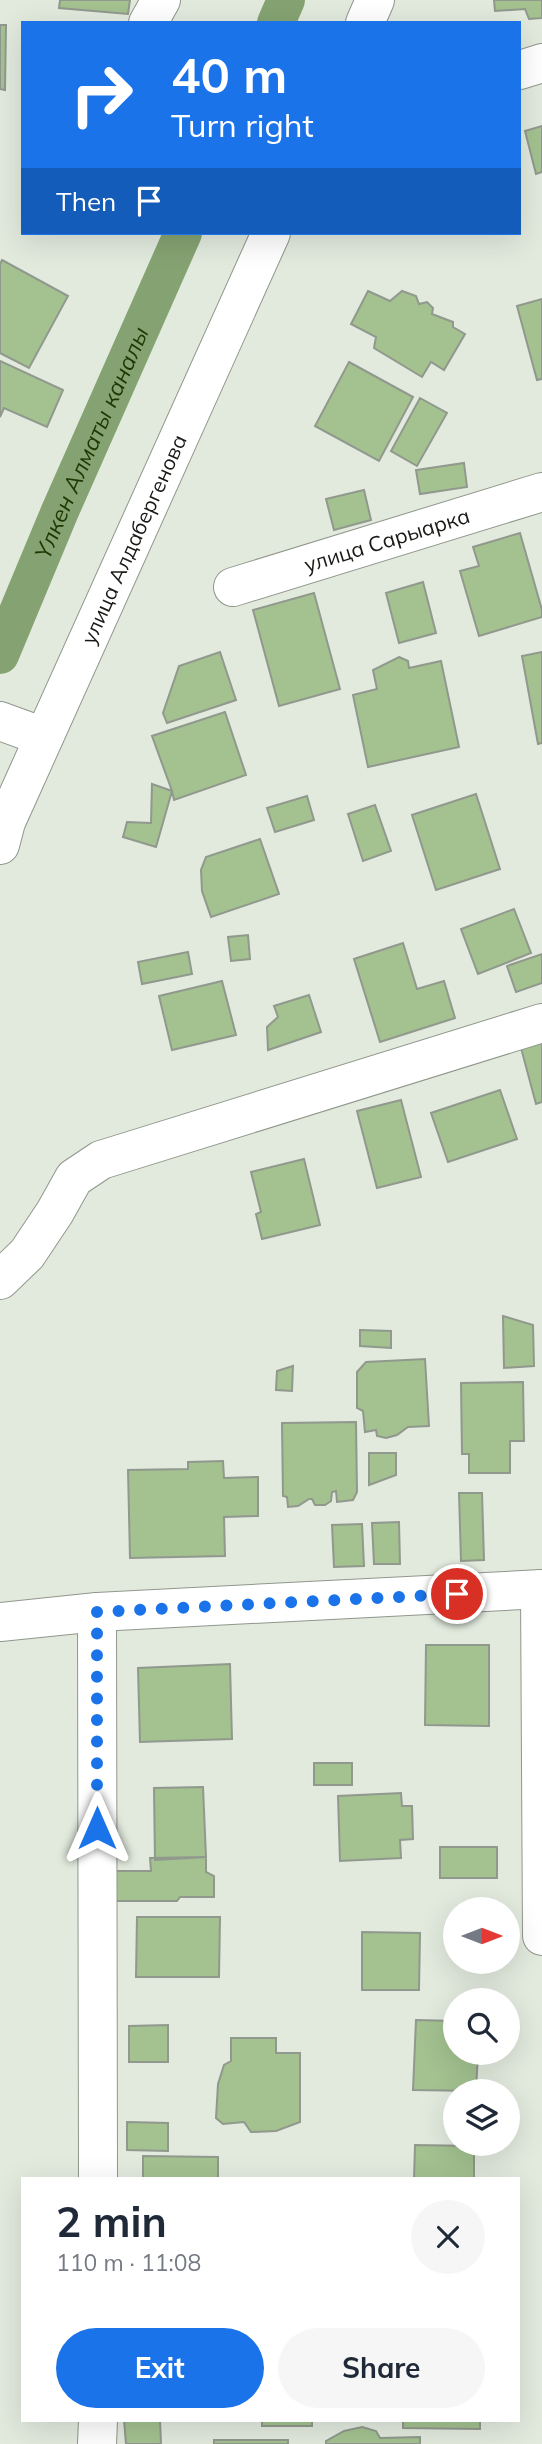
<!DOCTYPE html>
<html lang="en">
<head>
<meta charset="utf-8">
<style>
	:root { --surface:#fff; --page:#f6f6f7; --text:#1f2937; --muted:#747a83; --accent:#1a73e8 }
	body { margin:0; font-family:Mulish,sans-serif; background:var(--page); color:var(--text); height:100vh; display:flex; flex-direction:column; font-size:26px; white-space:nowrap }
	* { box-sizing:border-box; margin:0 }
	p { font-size:23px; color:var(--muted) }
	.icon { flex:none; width:38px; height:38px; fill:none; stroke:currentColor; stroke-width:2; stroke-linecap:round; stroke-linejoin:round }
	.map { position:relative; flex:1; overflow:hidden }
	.details { position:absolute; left:21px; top:2177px; width:499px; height:245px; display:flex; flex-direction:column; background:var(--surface); border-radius:0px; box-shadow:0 7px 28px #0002 }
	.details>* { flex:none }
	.top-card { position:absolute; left:21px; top:21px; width:500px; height:214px; border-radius:0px; box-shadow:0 7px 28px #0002; background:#1a73e8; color:#fff; overflow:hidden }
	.needle { width:46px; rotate:90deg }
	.controls { position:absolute; left:443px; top:1897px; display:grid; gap:14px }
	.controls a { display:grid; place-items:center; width:77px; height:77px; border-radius:50%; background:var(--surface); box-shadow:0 7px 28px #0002; font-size:35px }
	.pin { position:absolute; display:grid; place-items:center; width:60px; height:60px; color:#fff; margin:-30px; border:4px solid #fff; border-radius:50%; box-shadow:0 2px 7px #0007 }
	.me { position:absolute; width:77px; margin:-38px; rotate:0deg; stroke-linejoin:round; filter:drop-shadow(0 0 5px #0008) }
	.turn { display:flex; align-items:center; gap:24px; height:147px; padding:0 35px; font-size:32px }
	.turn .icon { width:91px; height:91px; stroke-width:2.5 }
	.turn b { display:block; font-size:49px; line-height:60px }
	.then { display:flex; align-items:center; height:66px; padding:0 35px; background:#0003; gap:14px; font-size:26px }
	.round { display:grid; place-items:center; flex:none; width:74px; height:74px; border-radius:37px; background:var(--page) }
	.summary { display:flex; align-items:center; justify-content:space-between; height:119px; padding:0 35px }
	h1 { font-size:42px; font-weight:700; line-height:52px }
	.cta { display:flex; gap:14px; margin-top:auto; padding:14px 35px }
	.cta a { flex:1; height:80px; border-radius:42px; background:var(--accent); color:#fff; font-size:28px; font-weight:700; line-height:80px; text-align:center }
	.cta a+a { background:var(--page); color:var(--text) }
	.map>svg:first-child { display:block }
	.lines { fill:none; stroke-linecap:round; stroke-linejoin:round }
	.canal { stroke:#85a372; stroke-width:38 }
	.building { fill:#a3c290; stroke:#91988d; stroke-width:2 }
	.minor-casing { stroke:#90978c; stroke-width:40 }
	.secondary-casing { stroke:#90978c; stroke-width:40 }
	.minor { stroke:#fff; stroke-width:38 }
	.secondary { stroke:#fff; stroke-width:38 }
	.route { stroke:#1a73e8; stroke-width:12; stroke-dasharray:0 21.6 }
	.labels { text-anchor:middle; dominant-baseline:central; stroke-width:5; stroke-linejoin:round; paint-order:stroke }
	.street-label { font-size:21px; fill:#181a16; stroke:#e2eade }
	.water-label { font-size:23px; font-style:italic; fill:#1c3902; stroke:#e2eade }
</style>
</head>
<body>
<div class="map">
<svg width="542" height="2444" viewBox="0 0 542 2444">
	<rect width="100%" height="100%" fill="#e2eade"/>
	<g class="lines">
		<g class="canal">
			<path d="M276,23L286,0"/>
			<path id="s1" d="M0,655L60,511L183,233"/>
		</g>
	</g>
	<path class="building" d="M60,0H130L128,14L59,8Z
		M494,0H542V18L529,19L525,9L495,11Z
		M0,25H6L5,90L0,89Z
		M542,126V172L536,174L525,131Z
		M2,260L68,296L29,368L0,353V264Z
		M368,291L390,301L402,291L416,296L419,304L427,302L433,308L432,314L453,322V327L465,334L444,370L431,362L422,377L374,348L376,337L351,324Z
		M542,299V379L537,380L517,306Z
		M0,361L63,390L47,427L4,408L0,417Z
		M349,362L413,397L379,461L315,426Z
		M420,398L447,413L417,466L391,451Z
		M464,463L467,487L420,494L416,470Z
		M364,490L371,520L334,530L326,499Z
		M520,533L542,610V617L479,636L460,571L479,566L473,547Z
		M423,582L436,633L399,643L386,593Z
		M314,593L340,689L279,706L253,610Z
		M220,652L236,700L167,723L163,713L179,666Z
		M542,652V743L538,744L522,656Z
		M399,657L408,661L409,668L441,661L459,747L368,767L353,695L377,689L373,670Z
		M225,712L246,775L174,800L172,791L152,736Z
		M152,784L172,791L156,847L123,837L127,822L151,823Z
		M476,794L500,869L436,890L412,815Z
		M307,796L314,820L275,832L267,808Z
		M375,805L391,851L363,861L348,814Z
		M260,839L279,894L211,917L202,891L201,870L206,857Z
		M514,909L531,953L478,974L461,929Z
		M248,935L250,959L231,961L228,937Z
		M403,943L417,989L444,981L455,1018L380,1042L354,959Z
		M188,952L192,974L142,984L138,962Z
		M542,954V983L516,992L507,966Z
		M222,981L236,1035L172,1050L159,996Z
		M309,995L321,1032L268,1050L267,1027L278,1017L274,1006Z
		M542,1042V1102L536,1104L521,1048Z
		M500,1090L517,1139L448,1162L431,1113Z
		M401,1100L421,1177L377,1188L357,1111Z
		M304,1159L320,1225L262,1239L256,1214L261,1212L251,1172Z
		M503,1316L533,1325L534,1366L504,1368Z
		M360,1330L391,1331V1348L360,1346Z
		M425,1359L429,1426L408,1427L397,1435L386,1438L377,1436L376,1430L365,1432L363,1411L357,1408V1372L366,1362Z
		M293,1366L292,1391L276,1390L277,1371Z
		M523,1382L524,1441H510V1473H469V1454H462L461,1383Z
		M356,1422L357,1492L353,1500L337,1502L336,1491L332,1492L331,1501L325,1505H315L312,1499H309L298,1506L288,1507L287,1497L283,1496L282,1423Z
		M369,1453H396V1475L369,1485Z
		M223,1461L224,1478L258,1477V1516L224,1517L225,1556L130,1558L128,1470L188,1469V1462Z
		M459,1493H482L484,1560L461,1561Z
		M399,1522L400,1564H374L372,1523Z
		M362,1524L364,1566L334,1567L332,1525Z
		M426,1645H489V1726L425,1725Z
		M230,1664L232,1739L140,1742L138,1668Z
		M314,1763H352V1785H314Z
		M203,1787L206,1857L155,1860L154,1788Z
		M401,1793L402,1806H412L413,1839L400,1840L401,1858L340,1861L338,1796Z
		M440,1847H497V1878H440Z
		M206,1857V1872L214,1876V1897H180L177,1901H116V1871H151L150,1858Z
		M137,1917H220L219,1977H136Z
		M362,1932L420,1933L419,1990H362Z
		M416,2020L455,2021V2053H478L476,2091L413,2090Z
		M168,2025V2062H129V2026Z
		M231,2038H276V2053H300V2122L276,2131L251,2132L244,2122L223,2124L216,2118L218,2084L224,2065L231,2061Z
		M127,2122L168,2123V2151L127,2150Z
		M415,2145L474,2146V2179H414Z
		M143,2156L218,2157V2179H143Z
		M124,2420H160L161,2444H126Z
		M262,2420H312V2426H262Z
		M403,2420H480V2429L403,2428Z
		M362,2427L376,2431L380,2438L420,2437V2444H326V2441L344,2431Z
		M214,2440H288V2444H214Z"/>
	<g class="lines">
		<g class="minor-casing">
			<g id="minor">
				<path d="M148,23L161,0"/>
				<path d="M520,70L542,63"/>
				<path id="s2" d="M233,587L542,492"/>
				<path d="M0,721L44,737"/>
				<path d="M0,1280L27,1254L55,1212L74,1178L101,1160L542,1023"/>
				<path d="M540,1589L542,1936"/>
				<path d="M97,1612L98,2179"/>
				<path d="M0,1622L97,1612L542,1589"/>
				<path d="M97,2444L98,2420"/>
			</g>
		</g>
		<g class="secondary-casing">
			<g id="secondary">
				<path d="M365,23L375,0"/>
				<path id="s3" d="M0,845L6,822L271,233"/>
			</g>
		</g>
		<use href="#minor" class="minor"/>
		<use href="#secondary" class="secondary"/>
	</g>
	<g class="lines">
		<path class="route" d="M97,1828V1612L457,1594"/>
	</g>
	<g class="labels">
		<g class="street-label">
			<text stroke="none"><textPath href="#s3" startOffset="334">улица Алдабергенова</textPath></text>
			<text stroke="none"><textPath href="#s2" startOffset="161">улица Сарыарка</textPath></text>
		</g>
		<g class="water-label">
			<text stroke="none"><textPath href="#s1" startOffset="231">Үлкен Алматы каналы</textPath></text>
		</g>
	</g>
</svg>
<div class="controls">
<a><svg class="needle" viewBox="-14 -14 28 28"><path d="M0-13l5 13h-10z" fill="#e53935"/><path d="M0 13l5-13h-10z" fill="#747a83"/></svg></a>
<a><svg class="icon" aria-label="search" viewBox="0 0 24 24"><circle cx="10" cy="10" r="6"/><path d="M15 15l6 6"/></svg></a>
<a><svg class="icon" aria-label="layers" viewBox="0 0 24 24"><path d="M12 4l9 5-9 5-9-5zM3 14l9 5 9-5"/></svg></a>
</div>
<div class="pin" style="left:457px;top:1594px;background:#d93025"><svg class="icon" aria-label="arrive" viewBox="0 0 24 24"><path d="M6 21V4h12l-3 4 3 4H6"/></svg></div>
<svg class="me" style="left:97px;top:1828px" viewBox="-20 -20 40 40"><path d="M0-17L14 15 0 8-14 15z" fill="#1a73e8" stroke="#fff" stroke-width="4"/></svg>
<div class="top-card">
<div class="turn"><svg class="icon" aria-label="right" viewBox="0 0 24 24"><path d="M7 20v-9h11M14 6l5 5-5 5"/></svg><div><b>40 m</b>Turn right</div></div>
<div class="then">Then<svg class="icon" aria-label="arrive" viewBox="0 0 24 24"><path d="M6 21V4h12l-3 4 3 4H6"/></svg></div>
</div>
<section class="details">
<div class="summary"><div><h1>2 min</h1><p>110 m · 11:08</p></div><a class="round"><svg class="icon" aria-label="close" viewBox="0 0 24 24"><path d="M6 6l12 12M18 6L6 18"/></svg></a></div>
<div class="cta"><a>Exit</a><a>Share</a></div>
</section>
</div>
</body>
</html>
